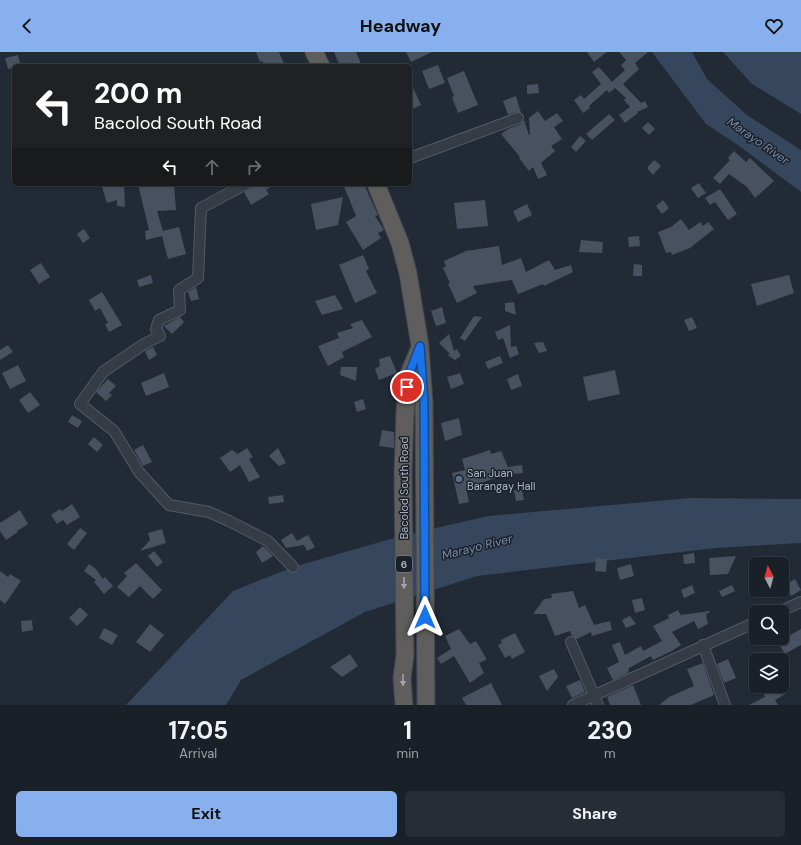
<!DOCTYPE html>
<html lang="en">
<head>
<meta charset="utf-8">
<style>
	:root { --surface:#192028; --page:#262d34; --text:#f1f3f6; --muted:#9fa3a8; --line:#373e45; --accent:#88b0ef }
	body { margin:0; font-family:"DM Sans",sans-serif; background:var(--page); color:var(--text); height:100vh; display:flex; flex-direction:column; font-size:15px; white-space:nowrap }
	* { box-sizing:border-box; margin:0 }
	p { font-size:13px; color:var(--muted) }
	.icon { flex:none; width:22px; height:22px; fill:none; stroke:currentColor; stroke-width:2; stroke-linecap:round; stroke-linejoin:round }
	.map { position:relative; height:653px; overflow:hidden }
	.side { display:flex; flex-direction:column; background:var(--surface); flex:1 }
	.side>* { flex:none }
	.hud { position:absolute; left:12px; top:12px; width:400px; height:122px; border-radius:6px; box-shadow:0 1px 3px #0004,0 0 0 1px var(--line); background:#202124; color:#fff; overflow:hidden }
	.needle { width:26px; rotate:354deg }
	.tools { position:absolute; left:749px; top:505px; display:grid; gap:8px }
	.tools a { display:grid; place-items:center; width:40px; height:40px; border-radius:6px; background:var(--surface); box-shadow:0 1px 3px #0004,0 0 0 1px var(--line); font-size:20px }
	.pin { position:absolute; display:grid; place-items:center; width:34px; height:34px; color:#fff; margin:-17px; border:2px solid #fff; border-radius:50%; box-shadow:0 1px 4px #0007 }
	.me { position:absolute; width:44px; margin:-22px; rotate:0deg; stroke-linejoin:round; filter:drop-shadow(0 0 3px #0008) }
	.turn { display:flex; align-items:center; gap:14px; height:84px; padding:0 16px; font-size:18px }
	.turn .icon { width:52px; height:52px; stroke-width:2.5 }
	.turn b { display:block; font-size:28px; line-height:34px }
	.lanes { display:flex; align-items:center; height:38px; padding:0 16px; background:#0003; justify-content:center; gap:20px; direction:ltr }
	.lanes .off { opacity:.35 }
	.eta { display:flex; justify-content:space-evenly; align-items:center; height:68px; text-align:center }
	.eta b { font-size:24px; font-weight:700; line-height:28px }
	.button { display:flex; gap:8px; margin-top:auto; padding:8px 16px }
	.button a { flex:1; height:46px; border-radius:6px; background:var(--accent); color:#111; font-size:16px; font-weight:700; line-height:46px; text-align:center }
	.button a+a { background:var(--page); color:var(--text) }
	header { display:flex; justify-content:space-between; align-items:center; height:52px; padding:0 16px; background:var(--accent); color:#111; font-size:18px; font-weight:700 }
	.map>svg:first-child { display:block }
	.water { fill:#36465c }
	.building { fill:#48515f }
	.lines { fill:none; stroke-linecap:round; stroke-linejoin:round }
	.minor-casing { stroke:#525a64; stroke-width:12 }
	.trunk-casing { stroke:#3f4751; stroke-width:19 }
	.minor { stroke:#353c46; stroke-width:10 }
	.trunk { stroke:#5f5e5c; stroke-width:17 }
	.oneway { fill:#9fa5ae }
	.route-casing { stroke:#114b97; stroke-width:10 }
	.route { stroke:#1a73e8; stroke-width:7 }
	.service-dot { fill:#5c6f8a; stroke:#1a212b; stroke-width:1.5 }
	.labels { text-anchor:middle; dominant-baseline:central; stroke-width:3; stroke-linejoin:round; paint-order:stroke }
	.shield { fill:#1a212b; stroke:#828a95; stroke-width:1 }
	.shield-label { font-size:10px; font-weight:bold; fill:#afb7c3 }
	.poi-label { font-size:11px; fill:#afb7c3; stroke:#1a212b; text-anchor:start }
	.street-label { font-size:11px; fill:#afb7c3; stroke:#1a212b }
	.water-label { font-size:12px; font-style:italic; fill:#798eaa; stroke:#1a212b }
</style>
</head>
<body>
<header><svg class="icon" aria-label="back" viewBox="0 0 24 24"><path d="M15 5l-7 7 7 7"/></svg>Headway<svg class="icon" aria-label="heart" viewBox="0 0 24 24"><path d="M12 20l-8-8c-3-5 5-10 8-4 3-6 11-1 8 4z"/></svg></header>
<div class="map">
<svg width="801" height="653" viewBox="0 0 801 653">
	<rect width="100%" height="100%" fill="#212a35"/>
	<path class="water" d="M652,0H692L707,27L747,63L801,98V140L742,96L706,72Z
		M723,0H801V62L752,32Z
		M690,446L801,447V491L716,496L477,524L365,560L241,628L226,653H126L233,539L293,515L401,484L488,464Z"/>
	<path class="building" d="M256,0H279L285,14H265L262,9L260,10Z
		M334,0H356L362,14H340Z
		M406,0H432L411,10Z
		M587,0H607L594,10Z
		M619,0H648L635,11L639,17L623,32L641,51L645,49L648,55L637,60L638,61L625,71L619,63L630,55L624,48L626,46L615,36L609,41L607,38L589,54L590,56L583,61L574,48L581,43L584,47L601,32L592,20L599,15L612,30L625,18L621,13L626,8Z
		M18,3L21,14H14V16L8,17L5,6Z
		M438,13L445,31L429,37L422,19Z
		M464,19L478,53L458,61L452,45L454,44L447,26Z
		M410,29L421,53L410,58Z
		M538,32L539,41L527,42V33Z
		M516,44L521,61L516,60L508,63L503,49Z
		M538,59L545,69L557,61L563,69L554,75L562,87L551,94L555,99L541,111L547,123L538,127L533,115L529,119L519,106L520,105L501,82L508,77L521,72L524,68L529,83H530L529,66Z
		M609,62L615,68L592,88L586,82Z
		M648,70L655,77L649,83L642,76Z
		M580,84L586,89L576,100L571,95Z
		M734,99L746,110L750,106L774,129L755,146L747,135L729,122L720,132L713,126L730,108L728,106Z
		M654,108L661,114L653,123L647,116Z
		M699,131L706,141L698,146L691,136Z
		M101,132H124L125,155L117,154V148L107,151Z
		M138,132H174L176,158L157,159L163,179L179,175L186,202L168,207L162,184L146,188L145,179L149,178Z
		M253,132H275L266,138L269,142L251,153L244,140L251,136Z
		M343,132H364L378,163L375,164L384,178L378,181L381,186L363,198L346,170L356,164Z
		M720,137L737,162L728,168L715,150L710,153L705,146Z
		M343,145L338,173L316,178L311,152Z
		M485,148L488,174L457,177L454,151Z
		M663,148L669,156L662,162L656,154Z
		M527,152L532,163L518,170L513,159Z
		M681,167L689,178L700,170L703,174L708,170L714,177L690,196L672,203L671,200L666,201L658,180L671,175Z
		M84,177L90,186L83,191L77,182Z
		M639,184L640,194L629,195L628,185Z
		M581,188L603,190L602,201L579,200Z
		M499,194L502,213L521,206L526,220L549,208L555,218L571,213L573,220L544,234L543,232L518,242L512,228L473,234L477,241L457,251L448,232L450,231L443,216L446,214L444,209L466,199Z
		M363,203L369,217L366,219L377,241L355,251L339,213Z
		M41,211L50,225L39,232L30,218Z
		M634,212L642,213V224H633Z
		M151,223L153,231L139,235L137,228Z
		M789,223L794,241L757,254L751,232Z
		M196,235L199,247L191,249L188,240Z
		M102,240L122,273L109,280L105,272L108,271L100,256L95,259L89,248Z
		M335,243L343,257L322,263L315,249Z
		M514,250L516,263L505,259V251Z
		M442,255L446,271L436,274L431,259Z
		M474,264L482,265L465,289L460,286Z
		M180,265L184,270L172,282L164,274Z
		M692,265L697,276L689,279L684,268Z
		M362,268L372,285L342,300L344,305L328,314L318,294L339,286L337,281L353,276L350,272Z
		M510,273L511,295L516,294L519,302L510,306L503,286L498,288L495,280Z
		M449,282L454,299L457,297L461,304L456,307L457,309L447,303L450,302L439,291Z
		M543,290L547,299L539,301L534,291Z
		M8,293L13,300L0,308V298Z
		M153,295L157,303L149,308L145,299Z
		M390,304L397,321L379,328L375,317L380,314L379,307Z
		M500,304L503,311L488,317L485,310Z
		M18,313L26,329L10,337L2,321Z
		M341,315H357L356,329L340,323Z
		M615,318L620,342L588,349L583,325Z
		M164,321L169,335L146,344L141,331Z
		M460,321L464,332L451,337L447,325Z
		M518,322L522,334L511,338L507,327Z
		M108,327L116,334L109,341L112,343L106,349L96,340Z
		M30,340L40,353L28,361L19,348Z
		M363,347L366,357L357,360L354,350Z
		M72,363L82,369L78,376L68,370Z
		M459,366L462,383L445,389L441,371Z
		M382,378L394,380V396L379,394Z
		M94,385L103,393L97,400L88,392Z
		M143,393L152,410L143,414L134,398Z
		M247,396L253,405L249,407L260,425L249,430L240,413L230,420L220,406L232,398L238,402Z
		M278,396L286,411L279,414L269,404Z
		M490,398L491,402L501,399L508,415L522,413L523,421L504,423L466,436L469,450L459,452L452,421L465,418L462,407Z
		M514,438H522L524,448L516,449Z
		M283,443L284,450L269,452L268,445Z
		M72,452L80,465L67,473L63,468L57,472L51,463L60,457L62,459Z
		M20,458L28,472L17,479L18,480L6,488L0,479V471Z
		M80,476L87,481L74,498L67,492Z
		M162,477L166,491L140,499L150,488L148,481Z
		M292,481L297,489L308,483L315,495L307,499L304,493L286,496L281,488Z
		M263,494L273,504L262,511L256,500Z
		M154,499L163,510L157,515L148,504Z
		M694,501L695,511L684,512L683,503Z
		M736,504L728,522L710,523L709,506Z
		M596,506L607,507L606,520L595,519Z
		M136,511L162,538L153,547L140,534L129,545L117,535L127,524L124,521Z
		M89,512L95,516L103,527L105,525L113,534L104,542L94,530L96,528L84,519Z
		M631,512L634,524L620,528L617,516Z
		M0,519L8,525L10,522L21,529L5,552L0,548Z
		M795,527L801,538L791,544L785,533Z
		M692,533L695,541L684,546L681,538Z
		M732,533L735,539L722,545L719,539Z
		M573,539L579,556L585,553L594,573L610,569L612,578L592,584L591,580L577,587L572,584L570,579L555,584L546,562H533L544,547L552,546L551,542Z
		M642,546L645,558L635,561L632,548Z
		M80,555L88,563L77,574L69,566Z
		M678,558L681,563L710,559V560L706,562L708,572L698,577L694,569L672,580L681,593L672,599L653,608L651,604L629,616L628,621L613,628L607,616L619,610L612,593L620,590L625,603L641,594L643,599L662,589L653,574L669,566L668,563Z
		M630,564L636,572L626,576L622,568Z
		M32,568L33,578L22,580L21,569Z
		M150,572L164,583L150,600L136,590Z
		M104,576L118,583L112,593L99,586Z
		M459,577L470,592L476,589L486,606V608L479,611L484,621L470,631L454,604L441,612L437,606L451,597L445,584Z
		M801,577V593L785,602L778,590Z
		M515,581L525,600L512,607L510,603L505,606L498,593L502,591L501,588Z
		M350,602L358,614L342,625L330,615Z
		M728,607L736,626L724,631L717,612Z
		M703,611L714,643L691,653H659L669,645L694,634L687,617Z
		M554,617L558,625L547,639L539,624Z
		M580,628L585,640L572,646L566,634Z
		M491,631L502,653H466L462,646Z
		M633,633L641,653H610L607,645Z
		M761,634H784L787,641L775,648L778,653H749L765,645Z"/>
	<g class="lines">
		<g class="minor-casing">
			<path id="minor" d="M410,106L518,66
				M246,132L201,156L198,226L179,238L180,258L159,268L156,277L160,284L144,292L103,320L80,352L114,379L139,420L169,453L209,460L229,469L268,489L293,515
				M779,560L801,550
				M571,590L598,653
				M703,593L725,653
				M573,653L756,570"/>
		</g>
		<g class="trunk-casing">
			<path id="trunk" d="M314,0L321,14
				M376,132L400,191L408,221L420,294L424,351L426,653
				M404,653L402,626L405,603L403,422L405,360L409,322L419,298"/>
		</g>
		<use href="#minor" class="minor"/>
		<use href="#trunk" class="trunk"/>
	</g>
	<defs><path id="oneway-solid" d="M-6-.8H1V-3.2L6.5 0L1 3.2V.8H-6Z"/></defs>
	<g class="oneway">
		<use href="#oneway-solid" transform="translate(404 531) rotate(89)"/>
		<use href="#oneway-solid" transform="translate(403 628) rotate(90)"/>
	</g>
	<g class="lines">
		<g class="route-casing">
			<path id="route" d="M407,335L409,322L420,294L424,351L425,565"/>
		</g>
		<use href="#route" class="route"/>
	</g>
	<circle class="service-dot" cx="459" cy="427" r="4"/>
	<g class="labels">
		<rect class="shield" x="396" y="504" width="16" height="16" rx="3"/>
		<g class="shield-label">
			<text x="404" y="512">6</text>
		</g>
		<g class="poi-label">
			<text x="467" y="421">San Juan<tspan x="467" dy="13">Barangay Hall</tspan></text>
		</g>
		<g class="street-label">
			<text transform="translate(404 436) rotate(-90)">Bacolod South Road</text>
		</g>
		<g class="water-label">
			<text transform="translate(758 89) rotate(35)">Marayo River</text>
			<text transform="translate(477 495) rotate(-14)">Marayo River</text>
		</g>
	</g>
</svg>
<div class="tools">
<a><svg class="needle" viewBox="-14 -14 28 28"><path d="M0-13l5 13h-10z" fill="#e53935"/><path d="M0 13l5-13h-10z" fill="#9fa3a8"/></svg></a>
<a><svg class="icon" aria-label="search" viewBox="0 0 24 24"><circle cx="10" cy="10" r="6"/><path d="M15 15l6 6"/></svg></a>
<a><svg class="icon" aria-label="layers" viewBox="0 0 24 24"><path d="M12 4l9 5-9 5-9-5zM3 14l9 5 9-5"/></svg></a>
</div>
<div class="pin" style="left:407px;top:335px;background:#d93025"><svg class="icon" aria-label="arrive" viewBox="0 0 24 24"><path d="M6 21V4h12l-3 4 3 4H6"/></svg></div>
<svg class="me" style="left:425px;top:565px" viewBox="-20 -20 40 40"><path d="M0-17L14 15 0 8-14 15z" fill="#1a73e8" stroke="#fff" stroke-width="4"/></svg>
<div class="hud">
<div class="turn"><svg class="icon" aria-label="left" viewBox="0 0 24 24"><path d="M17 20v-9H6M10 6l-5 5 5 5"/></svg><div><b>200 m</b>Bacolod South Road</div></div>
<div class="lanes"><svg class="icon" aria-label="left" viewBox="0 0 24 24"><path d="M17 20v-9H6M10 6l-5 5 5 5"/></svg><svg class="icon off" aria-label="ahead" viewBox="0 0 24 24"><path d="M12 20V5M6 11l6-6 6 6"/></svg><svg class="icon off" aria-label="right" viewBox="0 0 24 24"><path d="M7 20v-9h11M14 6l5 5-5 5"/></svg></div>
</div>
</div>
<section class="side">
<div class="eta">
<div><b>17:05</b><p>Arrival</p></div>
<div><b>1</b><p>min</p></div>
<div><b>230</b><p>m</p></div>
</div>
<div class="button"><a>Exit</a><a>Share</a></div>
</section>
</body>
</html>
